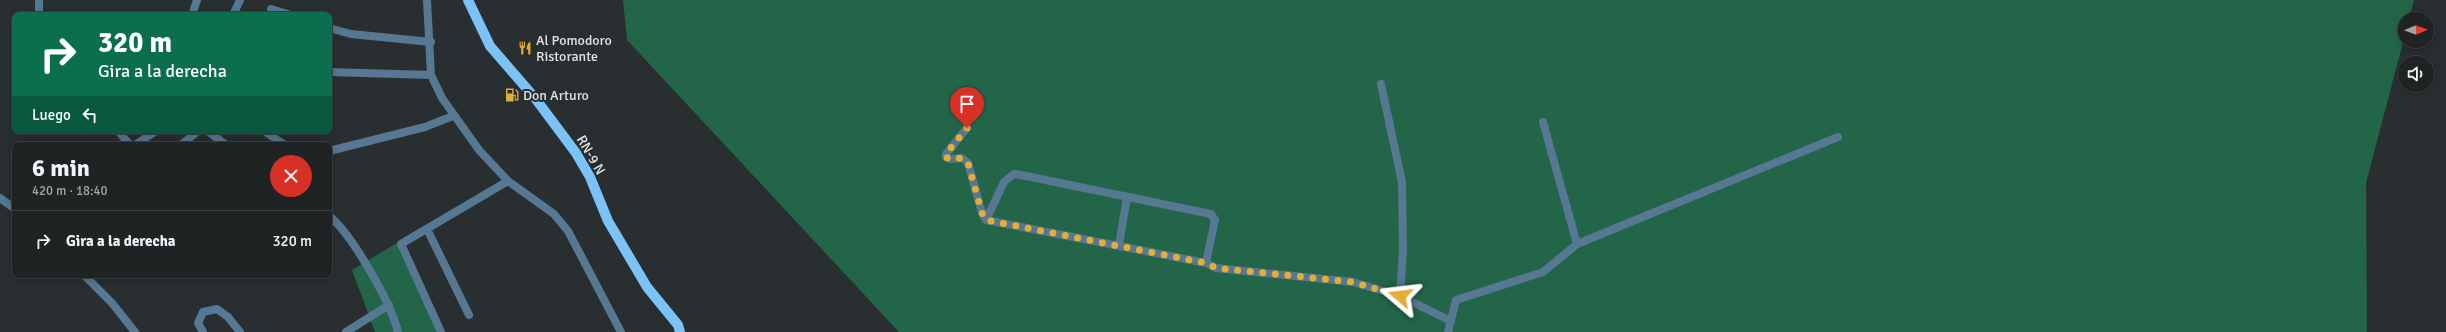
<!DOCTYPE html>
<html lang="es">
<head>
<meta charset="utf-8">
<style>
	:root { --surface:#1f2324; --page:#272b2c; --text:#f1f3f6; --muted:#a1a4a6; --line:#3c4041 }
	body { margin:0; font-family:Signika,sans-serif; background:var(--page); color:var(--text); height:100vh; display:flex; flex-direction:column; font-size:15px; white-space:nowrap }
	* { box-sizing:border-box; margin:0 }
	p { font-size:13px; color:var(--muted) }
	.icon { flex:none; width:22px; height:22px; fill:none; stroke:currentColor; stroke-width:2; stroke-linecap:round; stroke-linejoin:round }
	.map { position:relative; flex:1; overflow:hidden }
	.panel { position:absolute; left:12px; top:142px; width:320px; height:136px; display:flex; flex-direction:column; background:var(--surface); border-radius:8px; box-shadow:0 2px 10px #0003,0 0 0 1px var(--line) }
	.panel>* { flex:none }
	.banner { position:absolute; left:12px; top:12px; width:320px; height:122px; border-radius:8px; box-shadow:0 2px 10px #0003,0 0 0 1px var(--line); background:#0b6e4f; color:#fff; overflow:hidden }
	.needle { width:26px; rotate:89deg }
	.fabs { position:absolute; left:2398px; top:12px; display:grid; gap:8px }
	.fabs a { display:grid; place-items:center; width:36px; height:36px; border-radius:50%; background:var(--surface); box-shadow:0 2px 10px #0003,0 0 0 1px var(--line); font-size:20px }
	.pin { position:absolute; display:grid; place-items:center; width:34px; height:34px; color:#fff; margin:-41px -17px; border-radius:50% 50% 50% 0; rotate:-45deg; box-shadow:0 0 4px #0007 }
	.pin .icon { rotate:45deg }
	.me { position:absolute; width:44px; margin:-22px; rotate:287deg; stroke-linejoin:round; filter:drop-shadow(0 0 3px #0008) }
	.turn { display:flex; align-items:center; gap:14px; height:84px; padding:0 20px; font-size:18px }
	.turn .icon { width:52px; height:52px; stroke-width:2.5 }
	.turn b { display:block; font-size:28px; line-height:34px }
	.then { display:flex; align-items:center; height:38px; padding:0 20px; background:#0003; gap:8px; font-size:15px }
	.round { display:grid; place-items:center; flex:none; width:42px; height:42px; border-radius:21px; background:var(--page) }
	.overview { display:flex; align-items:center; justify-content:space-between; height:68px; padding:0 20px }
	h1 { font-size:24px; font-weight:800; line-height:30px }
	ul { padding:0; list-style:none }
	li { display:flex; align-items:center; gap:12px; height:60px; padding:0 20px; border-top:1px solid var(--line) }
	li div { flex:1 }
	li b { display:block; font-size:15px }
	li em { font-style:normal }
	.map>svg:first-child { display:block }
	.green { fill:#236549 }
	.lines { fill:none; stroke-linecap:round; stroke-linejoin:round }
	.minor { stroke:#567892; stroke-width:8 }
	.primary { stroke:#7bc2f7; stroke-width:10 }
	.route { stroke:#e5ad35; stroke-width:7; stroke-dasharray:0 12.6 }
	.labels { text-anchor:middle; dominant-baseline:central; stroke-width:4; stroke-linejoin:round; paint-order:stroke }
	.poi-label { font-size:14px; fill:#dee2e3; stroke:#292f30; text-anchor:start }
	.street-label { font-size:14px; fill:#dee2e3; stroke:#292f30 }
</style>
</head>
<body>
<div class="map">
<svg width="2446" height="332" viewBox="0 0 2446 332">
	<rect width="100%" height="100%" fill="#292f30"/>
	<path class="green" d="M623,0H2414L2409,19H2405V35L2366,183L2367,332H899L627,40Z
		M397,243L439,332H375L352,270Z"/>
	<g class="lines">
		<path class="minor" d="M427,0L431,75L442,98L479,150L508,181L554,214L568,231L621,332
			M271,9L291,15
			M39,15V0
			M192,15L197,0
			M233,15L240,0
			M329,28L351,34L431,42
			M329,72L431,75
			M1381,84L1402,182L1403,251L1400,296
			M1543,122L1577,244
			M967,128L946,154V157L949,159L962,158L968,163L982,213L986,220L1206,263L1216,268L1353,282L1400,296L1451,321
			M118,131L130,145
			M208,131L226,145
			M264,131L285,145
			M135,145L156,131
			M181,145L198,131
			M329,151L425,127L453,116
			M0,198L15,209
			M329,216C352,234 391,303 398,332
			M986,220L1004,182L1014,174L1021,175L1211,214L1215,220L1206,263
			M427,229L469,315
			M1119,245L1127,197
			M84,275L112,303L135,332
			M203,332L198,323L203,312L217,309L228,317L240,332
			M346,332L389,305
			M441,332L401,244L508,181
			M1448,332L1456,300L1543,272L1577,244L1838,137"/>
		<path class="primary" d="M468,0L490,46L535,98L576,153L590,177L608,221L647,287L678,325L680,332"/>
	</g>
	<g class="lines">
		<path class="route" d="M967,128L946,154V157L949,159L962,158L968,163L982,213L986,220L1206,263L1216,268L1353,282L1400,296"/>
	</g>
	<defs>
		<g id="restaurant-bare" transform="scale(1.08)"><path d="M-5-6h1v4h1v-4h1v4h1v-4h1v5L-1.5 .5V6h-2V.5L-5-1ZM5-6V6H3V1.5H1.5Q1.5-4 5-6Z" fill="#e5ad35" stroke="#292f30" stroke-width="2.5" paint-order="stroke"/></g>
		<g id="fuel-bare" transform="scale(1.08)"><path d="M-5.5-6h7V0h2V4h1.3V-2.5L3-4.5l.8-.8L6-3V5H2.5V1h-1V6h-7ZM-4.2-4.7v3.2H.2V-4.7Z" fill="#e5ad35" stroke="#292f30" stroke-width="2.5" paint-order="stroke"/></g>
	</defs>
	<g fill-rule="evenodd">
		<use href="#restaurant-bare" x="525" y="48"/>
		<use href="#fuel-bare" x="512" y="95"/>
	</g>
	<g class="labels">
		<g class="poi-label">
			<text x="536" y="40">Al Pomodoro<tspan x="536" dy="16">Ristorante</tspan></text>
			<text x="523" y="95">Don Arturo</text>
		</g>
		<g class="street-label">
			<text transform="translate(591 155) rotate(60)">RN-9 N</text>
		</g>
	</g>
</svg>
<div class="fabs">
<a><svg class="needle" viewBox="-14 -14 28 28"><path d="M0-13l5 13h-10z" fill="#e53935"/><path d="M0 13l5-13h-10z" fill="#a1a4a6"/></svg></a>
<a><svg class="icon" aria-label="sound" viewBox="0 0 24 24"><path d="M4 9h4l5-4v14l-5-4H4zM17 9q2 3 0 6"/></svg></a>
</div>
<div class="pin" style="left:967px;top:128px;background:#d93025"><svg class="icon" aria-label="arrive" viewBox="0 0 24 24"><path d="M6 21V4h12l-3 4 3 4H6"/></svg></div>
<svg class="me" style="left:1400px;top:296px" viewBox="-20 -20 40 40"><path d="M0-17L14 15 0 8-14 15z" fill="#e5ad35" stroke="#fff" stroke-width="4"/></svg>
<div class="banner">
<div class="turn"><svg class="icon" aria-label="right" viewBox="0 0 24 24"><path d="M7 20v-9h11M14 6l5 5-5 5"/></svg><div><b>320 m</b>Gira a la derecha</div></div>
<div class="then">Luego<svg class="icon" aria-label="left" viewBox="0 0 24 24"><path d="M17 20v-9H6M10 6l-5 5 5 5"/></svg></div>
</div>
<section class="panel">
<div class="overview"><div><h1>6 min</h1><p>420 m · 18:40</p></div><a class="round" style="background:#d93025;color:#fff"><svg class="icon" aria-label="close" viewBox="0 0 24 24"><path d="M6 6l12 12M18 6L6 18"/></svg></a></div>
<ul>
<li><svg class="icon" aria-label="right" viewBox="0 0 24 24"><path d="M7 20v-9h11M14 6l5 5-5 5"/></svg><div><b>Gira a la derecha</b></div><em>320 m</em></li>
</ul>
</section>
</div>
</body>
</html>
